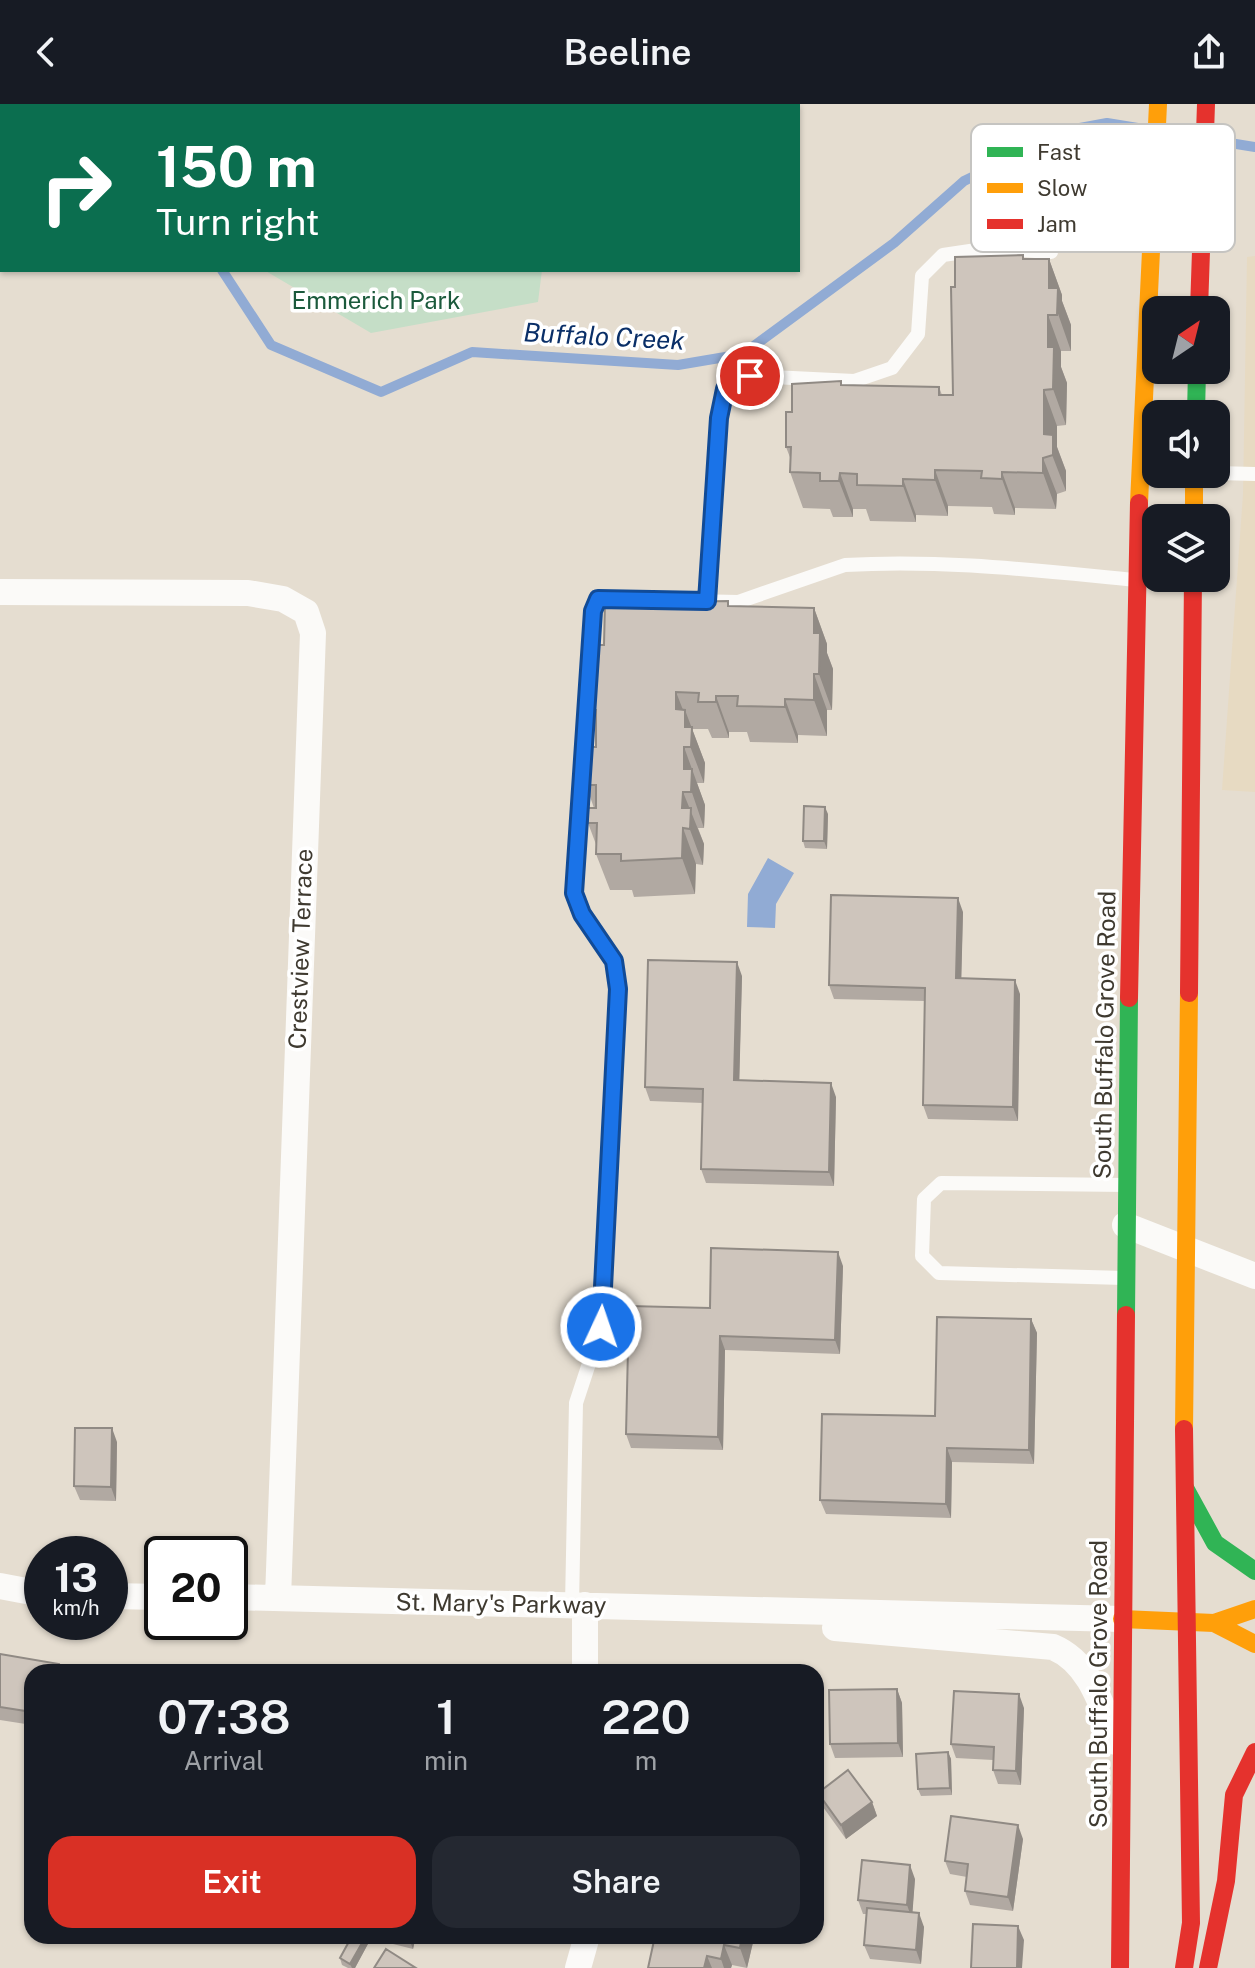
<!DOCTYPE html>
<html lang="en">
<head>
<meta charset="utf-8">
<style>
	:root { --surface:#171b24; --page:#242831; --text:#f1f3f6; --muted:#9ea1a6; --accent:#d93025 }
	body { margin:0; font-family:"Public Sans",sans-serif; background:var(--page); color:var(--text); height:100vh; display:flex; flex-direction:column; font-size:30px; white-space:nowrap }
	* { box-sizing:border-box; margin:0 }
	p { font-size:26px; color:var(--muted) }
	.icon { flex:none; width:44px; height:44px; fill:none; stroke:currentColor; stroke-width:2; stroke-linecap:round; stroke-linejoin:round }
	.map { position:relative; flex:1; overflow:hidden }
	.side { position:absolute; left:24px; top:1560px; width:800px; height:280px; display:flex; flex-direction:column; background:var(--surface); border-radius:24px; box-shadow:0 2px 6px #0004 }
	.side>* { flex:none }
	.hud { position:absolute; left:0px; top:0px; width:800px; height:168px; box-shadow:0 2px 6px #0004; background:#0b6e4f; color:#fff; overflow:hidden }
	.needle { width:52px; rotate:35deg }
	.tools { position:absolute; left:1142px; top:192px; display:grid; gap:16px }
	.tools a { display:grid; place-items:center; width:88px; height:88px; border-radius:16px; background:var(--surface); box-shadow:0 2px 6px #0004; font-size:40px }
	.speed { position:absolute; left:24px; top:1432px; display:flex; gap:16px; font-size:40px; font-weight:700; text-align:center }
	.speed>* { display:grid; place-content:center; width:104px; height:104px; border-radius:50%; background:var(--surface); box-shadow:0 2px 6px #0004; line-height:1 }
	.speed small { font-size:20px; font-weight:400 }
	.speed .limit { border:4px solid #111; border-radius:12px; background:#fff; color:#111 }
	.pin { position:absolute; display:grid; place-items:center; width:68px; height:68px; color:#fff; margin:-34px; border:4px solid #fff; border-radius:50%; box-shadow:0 2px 8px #0007 }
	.me { position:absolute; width:88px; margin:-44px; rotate:3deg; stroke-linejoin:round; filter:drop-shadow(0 0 6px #0008) }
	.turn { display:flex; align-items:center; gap:28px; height:168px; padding:0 24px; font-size:36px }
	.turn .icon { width:104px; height:104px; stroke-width:2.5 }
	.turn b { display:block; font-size:56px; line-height:68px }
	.eta { display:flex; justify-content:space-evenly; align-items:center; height:136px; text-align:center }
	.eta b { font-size:48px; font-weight:600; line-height:56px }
	.primary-button { display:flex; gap:16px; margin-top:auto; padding:16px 24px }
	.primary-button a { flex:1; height:92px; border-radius:24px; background:var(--accent); color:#fff; font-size:32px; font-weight:600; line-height:92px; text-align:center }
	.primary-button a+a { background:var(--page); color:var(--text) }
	header { display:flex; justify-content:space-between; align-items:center; height:104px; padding:0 24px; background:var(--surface); font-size:36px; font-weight:600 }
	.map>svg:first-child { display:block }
	.built { fill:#e7dac2 }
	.park { fill:#c5dec7 }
	.water { fill:#91abd4 }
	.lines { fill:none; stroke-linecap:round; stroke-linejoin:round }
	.stream { stroke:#91abd4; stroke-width:10 }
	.lane { stroke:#fbfaf8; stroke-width:14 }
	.street { stroke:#fbfaf8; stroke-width:26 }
	.fast { stroke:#30b455; stroke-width:18 }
	.slow { stroke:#ff9f0a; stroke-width:18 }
	.jam { stroke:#e5322d; stroke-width:18 }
	.wall { fill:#b1a9a2 }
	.shaded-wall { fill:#908a84 }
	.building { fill:#cec5bc; stroke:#908a84; stroke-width:2 }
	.route-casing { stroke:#114b97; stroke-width:20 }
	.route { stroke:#1a73e8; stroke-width:14 }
	.labels { text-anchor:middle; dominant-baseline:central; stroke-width:7; stroke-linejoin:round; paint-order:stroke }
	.park-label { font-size:24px; fill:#1b5a3c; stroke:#fff }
	.street-label { font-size:24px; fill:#3f3a30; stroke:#fff }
	.water-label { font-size:26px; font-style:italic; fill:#0a2f68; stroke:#fff }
	.key { fill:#fff; stroke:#c5c4c1; stroke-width:2 }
	.key-label { font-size:22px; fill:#3f3a30 }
</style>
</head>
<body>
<header><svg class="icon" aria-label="back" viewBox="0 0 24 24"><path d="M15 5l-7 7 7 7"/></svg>Beeline<svg class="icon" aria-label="share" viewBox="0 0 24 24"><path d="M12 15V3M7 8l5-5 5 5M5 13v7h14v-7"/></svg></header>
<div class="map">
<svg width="1255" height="1864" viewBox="0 0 1255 1864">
	<rect width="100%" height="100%" fill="#e5ddd0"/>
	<path class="built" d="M1255,152V688L1222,686L1243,390L1247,153Z"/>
	<path class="park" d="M0,0H567L2,2L0,84Z
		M264,166H542L538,198L371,229Z"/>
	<path class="water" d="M768,754L794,769L776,800L775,824L747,823L748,790Z"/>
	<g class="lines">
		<path class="stream" d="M0,107L2,105
			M222,166L271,241L381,288L472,248L678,261L743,250L894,139L964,77L1069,26L1107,19L1255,43"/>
		<path class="lane" d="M1216,369L1255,370
			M707,497L719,314L725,285L750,272L854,277L892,264L918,230L922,172L943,151L990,144L1051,148
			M1124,1174L939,1169L922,1152L924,1095L941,1079L1126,1081
			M572,1501L576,1299L601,1223L618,885L614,857L582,810L574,789L590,525L598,495L738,498L845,461C943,455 1040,467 1136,476"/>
		<path class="street" d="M0,488L248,489L283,495L306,508L313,529L278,1494
			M1125,1121L1255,1172
			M0,1482L42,1490
			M110,1492L162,1493
			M230,1493L1122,1515
			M585,1501V1568
			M835,1524L1053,1543C1091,1559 1102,1603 1116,1638
			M578,1864L587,1832"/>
		<path class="fast" d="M1196,310L1197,266
			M1126,1211L1129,894
			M1185,1384L1215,1439L1255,1467"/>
		<path class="slow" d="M1194,370V414
			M1139,399L1158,0
			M1184,1325L1189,889
			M1122,1515L1214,1519L1255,1505
			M1214,1519L1255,1540"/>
		<path class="jam" d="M1199,206L1206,0
			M1189,889L1193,474
			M1129,894L1139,399
			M1120,1864L1126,1211
			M1184,1864L1191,1819L1184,1325
			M1208,1864L1226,1777L1234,1691L1255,1648"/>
	</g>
	<path class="wall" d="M1023,151L1024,155H1049L1062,191V197L1071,221V247H1061V263L1067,279L1066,321L1057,322V343L1066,367V387L1057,390L1056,405L1015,404V411L994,410L992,403L948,402V412L916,411V418L870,417L866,405H853V413H833L830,405L803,404L790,368L791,356L786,343L792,308L841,277L842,281L939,283L942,291H953L955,183Z
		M814,504L827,540V549L833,565L832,606H827V632L798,631V639L750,638L747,628H729V634H712L708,625H692L705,659L704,679H697L705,701L704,724H698L704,740L703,761L696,760L695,790L634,793L632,786H610L596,750L597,743L588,719L594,704L586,681L596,643V630L587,606L596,560L604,541Z
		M828,710L827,745L805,744L803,737Z
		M963,808L961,874L1020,890L1018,1017L928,1015L923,1001L925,897L834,895L829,881Z
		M742,872L739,976L836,993L834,1082L706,1079L701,1065L703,999L650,997L645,983Z
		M843,1162L840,1250L725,1246L723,1346L631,1344L626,1330L710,1204Z
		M1031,1215L1037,1229L1034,1360L952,1358L951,1414L826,1410L820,1396L935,1312Z
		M117,1338L116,1397L80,1396L74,1382Z
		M0,1550L59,1560L62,1568H32V1621L0,1616Z
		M897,1585L902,1599L903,1653L835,1654L830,1640Z
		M1024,1604L1021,1681L998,1680L993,1666V1656L956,1654L951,1640Z
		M948,1648L951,1655L952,1691L921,1692L918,1685Z
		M818,1689L872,1698L877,1712L846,1735L823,1703Z
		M1023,1735L1013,1807L970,1801L965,1787L967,1773L950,1770L945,1757Z
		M915,1775L912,1809L924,1823L921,1860L870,1855L864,1841L867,1810H863L858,1796Z
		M376,1832H416L413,1845L377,1836Z
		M655,1832H753L754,1834L747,1864L732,1861L731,1864H648Z
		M369,1838L355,1864H348L342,1861L340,1854Z"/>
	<path class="shaded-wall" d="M1049,155L1062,191V197L1071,221V247L1049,184Z
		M1048,211L1061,247V263L1067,279L1066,321L1053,285L1048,243Z
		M1044,286L1057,322V343L1066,367V387L1044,330Z
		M1043,354L1057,390L1056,405L1043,369Z
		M935,366L948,402V412L935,376Z
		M1002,368L1015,404V411L1002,375Z
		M840,369L853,405V413L839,377Z
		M903,375L916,411V418L903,382Z
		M814,504L827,540V549L833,565L832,606L819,570L814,529Z
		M814,570L827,606V632L814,596Z
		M676,588L685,611V606L705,659L704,679L676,605Z
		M716,592L729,628V634L716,598Z
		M785,595L798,631V639L785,603Z
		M684,643L705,701L704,724L684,665Z
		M683,688L704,740L703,761L682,704Z
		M825,703L828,710L827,745L824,737Z
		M683,724L696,760L695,790L682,754Z
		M958,794L963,808L961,888L956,874Z
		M737,858L742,872L739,990L734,976Z
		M1015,876L1020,890L1018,1017L1013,1003Z
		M831,979L836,993L834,1082L829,1068Z
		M838,1148L843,1162L840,1250L835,1236Z
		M1031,1215L1037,1229L1034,1360L1029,1346Z
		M720,1232L725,1246L723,1346L718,1333Z
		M112,1324L117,1338L116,1397L111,1383Z
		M947,1344L952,1358L951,1414L946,1400Z
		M897,1585L902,1599L903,1653L898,1639Z
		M1019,1590L1024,1604L1021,1681L1016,1667Z
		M948,1648L951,1655L952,1691L950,1684Z
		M872,1698L877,1712L846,1735L841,1721Z
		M1018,1721L1023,1735L1013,1807L1008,1793Z
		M910,1761L915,1775L912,1815L907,1801Z
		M919,1809L924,1823L921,1860L916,1846Z
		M1018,1822L1024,1836L1022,1864H1017Z
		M366,1832L369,1838L355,1864H352L350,1860Z
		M408,1832H416L413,1845Z
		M742,1832H753L754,1834L747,1864L740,1844Z
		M724,1841L732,1861L731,1864H724L721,1855Z
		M707,1852L712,1864H704Z"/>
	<path class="building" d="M1023,151V155H1049V184H1058L1057,211H1048V243H1054L1053,285L1044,286V330L1053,331V351L1043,354V369L1002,368V375L981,374L982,367L935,366V376L903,375V382L857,381V370L840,369L839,377H820V369L790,368L791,343H786V308H792V280L841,277V281L939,283V291H953L951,183H955V153Z
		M728,497V502L814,504V529H820L819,570H814V596L785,595V603L737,602L738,592H716V598H698L699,589L676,588V605L685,606V623H692L691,643H684V665H692L691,688H683L682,704H691L690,725L683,724L682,754L621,757V750H596L597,719H588L587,704H596V681H586V643H596V606H587L588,560H596V541H604L605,499Z
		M804,702L825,703L824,737H803Z
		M831,791L958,794L956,874L1015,876L1013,1003L923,1001L925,884L829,881Z
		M648,856L737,858L734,976L831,979L829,1068L701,1065L703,985L645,983Z
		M711,1144L838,1148L835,1236L720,1232L718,1333L626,1330L629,1202L710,1204Z
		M937,1213L1031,1215L1029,1346L947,1344L946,1400L820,1396L822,1310L935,1312Z
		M75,1324H112L111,1383L74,1382Z
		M0,1550L59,1560L58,1568H32V1608L0,1603Z
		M110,1563L171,1564V1568H109Z
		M382,1565L485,1566V1568H382Z
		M897,1585L898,1639L830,1640L829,1586Z
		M954,1587L1019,1590L1016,1667L993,1666L994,1643L951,1640Z
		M948,1648L950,1684L918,1685L916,1650Z
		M848,1666L872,1698L841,1721L818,1689Z
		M951,1712L1018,1721L1008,1793L965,1787L968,1760L945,1757Z
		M862,1756L910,1761L907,1801L858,1796Z
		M867,1804L919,1809L916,1846L864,1841Z
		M973,1820L1018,1822L1017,1864H971Z
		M352,1832H366L350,1860L340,1854Z
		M655,1832H742L740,1844L724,1841L721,1855L707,1852L704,1864H648Z
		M386,1845L416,1864H374Z"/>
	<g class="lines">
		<g class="route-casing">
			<path id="route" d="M601,1223L618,885L614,857L582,810L574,789L593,507L598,495L707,497L719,314L725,285L750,272"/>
		</g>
		<use href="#route" class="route"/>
	</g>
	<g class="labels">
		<g class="park-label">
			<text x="376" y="196">Emmerich Park</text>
		</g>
		<g class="street-label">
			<text transform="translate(300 845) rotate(-88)">Crestview Terrace</text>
			<text transform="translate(1104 931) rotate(-89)">South Buffalo Grove Road</text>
			<text transform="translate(501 1499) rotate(1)">St. Mary's Parkway</text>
			<text transform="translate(1098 1580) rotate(-90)">South Buffalo Grove Road</text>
		</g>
		<g class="water-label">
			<text transform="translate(604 232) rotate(3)">Buffalo Creek</text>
		</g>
	</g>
	<rect x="971" y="20" width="264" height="128" rx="12" class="key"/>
	<rect x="987" y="43" width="36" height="10" fill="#30b455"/>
	<rect x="987" y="79" width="36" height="10" fill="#ff9f0a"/>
	<rect x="987" y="115" width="36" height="10" fill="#e5322d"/>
	<g class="key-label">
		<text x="1037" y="56">Fast</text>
		<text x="1037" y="92">Slow</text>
		<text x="1037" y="128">Jam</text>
	</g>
</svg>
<div class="tools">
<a><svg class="needle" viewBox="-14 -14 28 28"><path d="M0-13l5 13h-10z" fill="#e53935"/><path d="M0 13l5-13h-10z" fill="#9ea1a6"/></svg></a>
<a><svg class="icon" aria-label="sound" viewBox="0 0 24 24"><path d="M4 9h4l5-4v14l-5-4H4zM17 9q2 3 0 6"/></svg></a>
<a><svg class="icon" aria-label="layers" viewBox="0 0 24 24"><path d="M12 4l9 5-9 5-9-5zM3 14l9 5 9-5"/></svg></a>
</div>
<div class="speed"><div>13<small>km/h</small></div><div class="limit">20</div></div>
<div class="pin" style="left:750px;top:272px;background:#d93025"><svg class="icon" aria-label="arrive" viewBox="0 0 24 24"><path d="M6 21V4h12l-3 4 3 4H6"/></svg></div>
<svg class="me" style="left:601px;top:1223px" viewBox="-20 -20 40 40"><circle r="17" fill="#1a73e8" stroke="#fff" stroke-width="3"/><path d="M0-11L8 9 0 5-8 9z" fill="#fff"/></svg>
<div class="hud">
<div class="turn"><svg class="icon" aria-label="right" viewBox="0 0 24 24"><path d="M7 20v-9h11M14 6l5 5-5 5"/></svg><div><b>150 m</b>Turn right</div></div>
</div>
<section class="side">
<div class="eta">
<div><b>07:38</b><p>Arrival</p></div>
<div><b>1</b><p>min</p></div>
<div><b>220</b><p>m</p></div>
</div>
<div class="primary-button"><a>Exit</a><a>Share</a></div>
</section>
</div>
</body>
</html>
